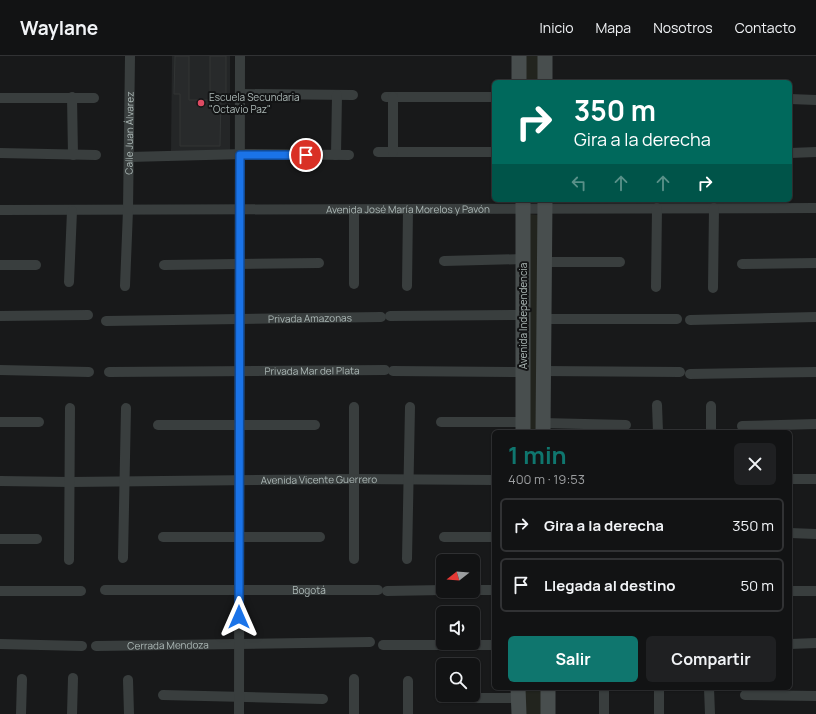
<!DOCTYPE html>
<html lang="es">
<head>
<meta charset="utf-8">
<style>
	:root { --surface:#121314; --page:#1f2022; --text:#f1f3f6; --muted:#9c9ea0; --line:#313234; --accent:#0f766e }
	body { margin:0; font-family:Manrope,sans-serif; background:var(--page); color:var(--text); height:100vh; display:flex; flex-direction:column; font-size:15px; white-space:nowrap }
	* { box-sizing:border-box; margin:0 }
	p { font-size:13px; color:var(--muted) }
	.icon { flex:none; width:22px; height:22px; fill:none; stroke:currentColor; stroke-width:2; stroke-linecap:round; stroke-linejoin:round }
	.map { position:relative; flex:1; overflow:hidden }
	.drawer { position:absolute; left:492px; top:374px; width:300px; height:260px; display:flex; flex-direction:column; background:var(--surface); border-radius:6px; box-shadow:0 1px 3px #0004,0 0 0 1px var(--line) }
	.drawer>* { flex:none }
	.top-card { position:absolute; left:492px; top:24px; width:300px; height:122px; border-radius:6px; box-shadow:0 1px 3px #0004,0 0 0 1px var(--line); background:#00695c; color:#fff; overflow:hidden }
	.needle { width:26px; rotate:253deg }
	.tools { position:absolute; left:436px; top:498px; display:grid; gap:8px }
	.tools a { display:grid; place-items:center; width:44px; height:44px; border-radius:6px; background:var(--surface); box-shadow:0 1px 3px #0004,0 0 0 1px var(--line); font-size:20px }
	.pin { position:absolute; display:grid; place-items:center; width:34px; height:34px; color:#fff; margin:-17px; border:2px solid #fff; border-radius:50%; box-shadow:0 1px 4px #0007 }
	.me { position:absolute; width:44px; margin:-22px; rotate:0deg; stroke-linejoin:round; filter:drop-shadow(0 0 3px #0008) }
	.turn { display:flex; align-items:center; gap:14px; height:84px; padding:0 16px; font-size:18px }
	.turn .icon { width:52px; height:52px; stroke-width:2.5 }
	.turn b { display:block; font-size:28px; line-height:34px }
	.lanes { display:flex; align-items:center; height:38px; padding:0 16px; background:#0003; justify-content:center; gap:20px; direction:ltr }
	.lanes .off { opacity:.35 }
	.round { display:grid; place-items:center; flex:none; width:42px; height:42px; border-radius:6px; background:var(--page) }
	.headline { display:flex; align-items:center; justify-content:space-between; height:68px; padding:0 16px }
	h1 { font-size:24px; font-weight:700; line-height:30px; color:var(--accent) }
	.cta { display:flex; gap:8px; margin-top:auto; padding:8px 16px }
	.cta a { flex:1; height:46px; border-radius:6px; background:var(--accent); color:#fff; font-size:16px; font-weight:700; line-height:46px; text-align:center }
	.cta a+a { background:var(--page); color:var(--text) }
	ul { padding:0; list-style:none }
	li { display:flex; align-items:center; gap:12px; height:54px; margin:0 8px 6px; padding:0 8px; border:2px solid var(--line); border-radius:6px }
	li div { flex:1 }
	li b { display:block; font-size:15px }
	li em { font-style:normal }
	header { display:flex; align-items:center; gap:24px; box-sizing:border-box; height:56px; padding:0 20px; background:var(--surface); border-bottom:1px solid var(--line) }
	header strong { font-size:19px }
	nav { display:flex; gap:22px; margin-inline-start:auto; font-size:14px }
	.map>svg:first-child { display:block }
	.built { fill:#242627 }
	.green { fill:#22241e }
	.building { fill:#282a2b; stroke:#323535 }
	.lines { fill:none; stroke-linecap:round; stroke-linejoin:round }
	.minor { stroke:#393e3e; stroke-width:10 }
	.secondary { stroke:#484e4e; stroke-width:15 }
	.route-casing { stroke:#114b97; stroke-width:10 }
	.route { stroke:#1a73e8; stroke-width:7 }
	.poi-dot { fill:#df4b63; stroke:#131415; stroke-width:1.5 }
	.labels { text-anchor:middle; dominant-baseline:central; stroke-width:4; stroke-linejoin:round; paint-order:stroke }
	.poi-label { font-size:10px; fill:#acb8b6; stroke:#131415; text-anchor:start }
	.street-label { font-size:10px; fill:#acb8b6; stroke:#131415 }
</style>
</head>
<body>
<header>
<strong>Waylane</strong>
<nav><a>Inicio</a><a>Mapa</a><a>Nosotros</a><a>Contacto</a></nav>
</header>
<div class="map">
<svg width="816" height="658" viewBox="0 0 816 658">
	<rect width="100%" height="100%" fill="#18191a"/>
	<path class="built" d="M172,0H230V95H171Z"/>
	<path class="green" d="M524,0H538L539,26H524Z
		M527,158L539,159L538,376H529Z
		M524,632H542V658H525Z"/>
	<path class="building" d="M175,0H189V44H210V0H226V38H221L220,90H180V38H174Z"/>
	<g class="lines">
		<g class="minor">
			<path d="M240,38L353,39"/>
			<path d="M72,41L73,99"/>
			<path d="M386,41H494"/>
			<path d="M0,42H94"/>
			<path d="M790,43L816,44"/>
			<path d="M378,96H494"/>
			<path d="M393,96V41"/>
			<path d="M0,97L96,99"/>
			<path d="M790,97L816,96"/>
			<path d="M336,99L337,39"/>
			<path d="M129,101L244,98L349,99"/>
			<path id="s1" d="M0,154L816,152"/>
			<path d="M444,205L523,203"/>
			<path d="M544,206H620"/>
			<path d="M742,208L816,207"/>
			<path d="M0,209H36"/>
			<path d="M164,209L319,207"/>
			<path d="M69,226L72,155"/>
			<path d="M354,228V154"/>
			<path id="s2" d="M125,230L128,154L130,0"/>
			<path d="M407,230L408,154"/>
			<path d="M656,231L657,152"/>
			<path d="M713,232L714,152"/>
			<path d="M0,260L88,259"/>
			<path d="M390,260L523,259"/>
			<path d="M544,263H677"/>
			<path d="M690,264L816,261"/>
			<path id="s3" d="M106,265L381,261"/>
			<path d="M0,314L89,316"/>
			<path d="M393,315L523,316"/>
			<path d="M543,315L680,316"/>
			<path id="s4" d="M109,316L385,314"/>
			<path d="M690,318L816,316"/>
			<path d="M657,349L658,376"/>
			<path d="M711,350V376"/>
			<path d="M0,366H39"/>
			<path d="M441,366H523"/>
			<path d="M543,367L626,369"/>
			<path d="M158,369H315"/>
			<path d="M742,370L816,368"/>
			<path d="M790,423H816"/>
			<path id="s5" d="M0,425L70,426L355,423L494,424"/>
			<path d="M790,477L816,478"/>
			<path d="M163,481H320"/>
			<path d="M444,481H494"/>
			<path d="M0,483H37"/>
			<path d="M123,502L126,352"/>
			<path d="M354,503V351"/>
			<path d="M407,503L410,351"/>
			<path d="M69,504L70,352"/>
			<path id="s6" d="M105,534H378"/>
			<path d="M473,534H494"/>
			<path d="M0,535H81"/>
			<path d="M387,535L443,534"/>
			<path d="M790,535H816"/>
			<path d="M0,588L82,590"/>
			<path d="M790,588L816,587"/>
			<path d="M383,589H494"/>
			<path id="s7" d="M96,590L370,586"/>
			<path d="M128,624L129,658"/>
			<path d="M709,632L710,658"/>
			<path d="M163,639L323,643"/>
			<path d="M745,639L816,640"/>
			<path d="M441,642H518"/>
			<path d="M21,658L22,623"/>
			<path d="M72,658L73,622"/>
			<path d="M239,658L240,0"/>
			<path d="M354,658V623"/>
			<path d="M408,658V625"/>
			<path d="M604,658V632"/>
			<path d="M659,658V632"/>
		</g>
		<path class="secondary" d="M519,26V0
			M545,26V0
			M523,144V376
			M543,376L545,144
			M518,632L519,658
			M548,632V658"/>
	</g>
	<g class="lines">
		<g class="route-casing">
			<path id="route" d="M239,561L240,99H306"/>
		</g>
		<use href="#route" class="route"/>
	</g>
	<circle class="poi-dot" cx="201" cy="47" r="4"/>
	<g class="labels">
		<g class="poi-label">
			<text x="209" y="41">Escuela Secundaria<tspan x="209" dy="12">"Octavio Paz"</tspan></text>
		</g>
		<g class="street-label">
			<text stroke="none"><textPath href="#s2" startOffset="153">Calle Juan Álvarez</textPath></text>
			<text stroke="none"><textPath href="#s1" startOffset="408">Avenida José María Morelos y Pavón</textPath></text>
			<text transform="translate(523 260) rotate(-90)">Avenida Independencia</text>
			<text stroke="none"><textPath href="#s3" startOffset="204">Privada Amazonas</textPath></text>
			<text stroke="none"><textPath href="#s4" startOffset="203">Privada Mar del Plata</textPath></text>
			<text stroke="none"><textPath href="#s5" startOffset="319">Avenida Vicente Guerrero</textPath></text>
			<text stroke="none"><textPath href="#s6" startOffset="204">Bogotá</textPath></text>
			<text stroke="none"><textPath href="#s7" startOffset="72">Cerrada Mendoza</textPath></text>
		</g>
	</g>
</svg>
<div class="tools">
<a><svg class="needle" viewBox="-14 -14 28 28"><path d="M0-13l5 13h-10z" fill="#e53935"/><path d="M0 13l5-13h-10z" fill="#9c9ea0"/></svg></a>
<a><svg class="icon" aria-label="sound" viewBox="0 0 24 24"><path d="M4 9h4l5-4v14l-5-4H4zM17 9q2 3 0 6"/></svg></a>
<a><svg class="icon" aria-label="search" viewBox="0 0 24 24"><circle cx="10" cy="10" r="6"/><path d="M15 15l6 6"/></svg></a>
</div>
<div class="pin" style="left:306px;top:99px;background:#d93025"><svg class="icon" aria-label="arrive" viewBox="0 0 24 24"><path d="M6 21V4h12l-3 4 3 4H6"/></svg></div>
<svg class="me" style="left:239px;top:561px" viewBox="-20 -20 40 40"><path d="M0-17L14 15 0 8-14 15z" fill="#1a73e8" stroke="#fff" stroke-width="4"/></svg>
<div class="top-card">
<div class="turn"><svg class="icon" aria-label="right" viewBox="0 0 24 24"><path d="M7 20v-9h11M14 6l5 5-5 5"/></svg><div><b>350 m</b>Gira a la derecha</div></div>
<div class="lanes"><svg class="icon off" aria-label="left" viewBox="0 0 24 24"><path d="M17 20v-9H6M10 6l-5 5 5 5"/></svg><svg class="icon off" aria-label="ahead" viewBox="0 0 24 24"><path d="M12 20V5M6 11l6-6 6 6"/></svg><svg class="icon off" aria-label="ahead" viewBox="0 0 24 24"><path d="M12 20V5M6 11l6-6 6 6"/></svg><svg class="icon" aria-label="right" viewBox="0 0 24 24"><path d="M7 20v-9h11M14 6l5 5-5 5"/></svg></div>
</div>
<section class="drawer">
<div class="headline"><div><h1>1 min</h1><p>400 m · 19:53</p></div><a class="round"><svg class="icon" aria-label="close" viewBox="0 0 24 24"><path d="M6 6l12 12M18 6L6 18"/></svg></a></div>
<ul>
<li><svg class="icon" aria-label="right" viewBox="0 0 24 24"><path d="M7 20v-9h11M14 6l5 5-5 5"/></svg><div><b>Gira a la derecha</b></div><em>350 m</em></li>
<li><svg class="icon" aria-label="arrive" viewBox="0 0 24 24"><path d="M6 21V4h12l-3 4 3 4H6"/></svg><div><b>Llegada al destino</b></div><em>50 m</em></li>
</ul>
<div class="cta"><a>Salir</a><a>Compartir</a></div>
</section>
</div>
</body>
</html>
